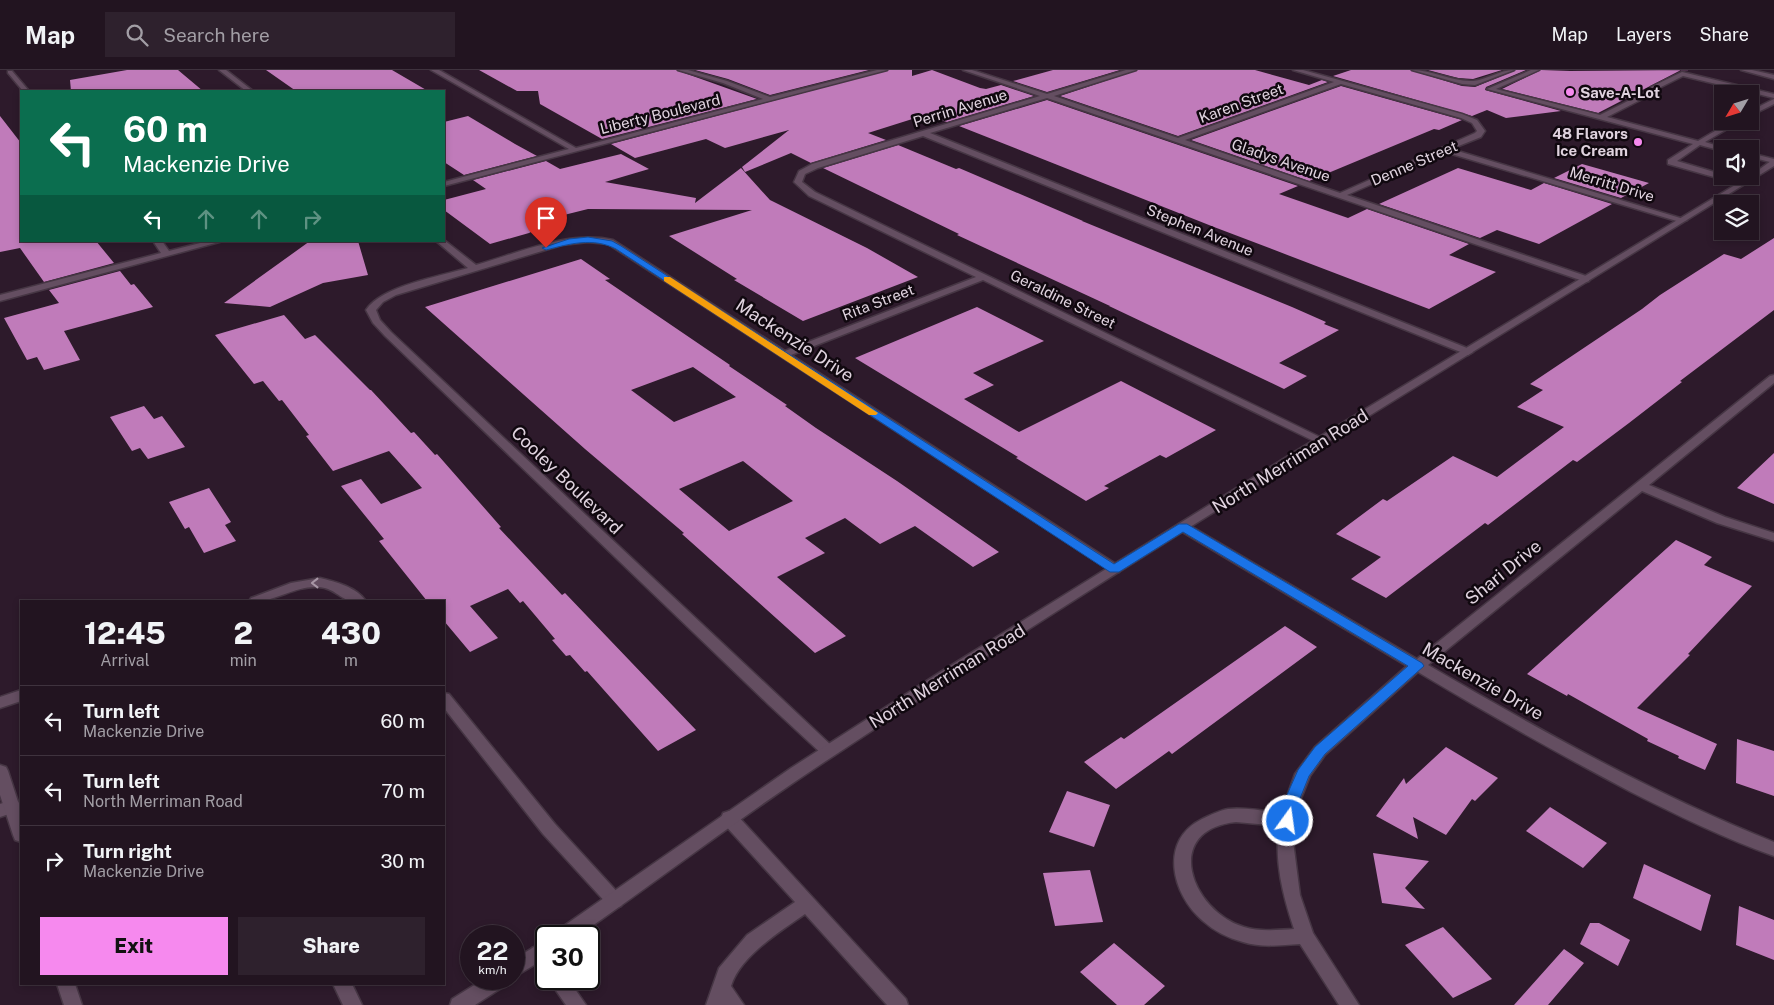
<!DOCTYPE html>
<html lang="en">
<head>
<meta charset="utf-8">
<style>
	:root { --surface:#221420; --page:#2e212d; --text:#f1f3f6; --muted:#a29ea5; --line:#3f333e; --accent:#f689ee }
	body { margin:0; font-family:"Public Sans",sans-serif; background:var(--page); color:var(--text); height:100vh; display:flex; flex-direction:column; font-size:19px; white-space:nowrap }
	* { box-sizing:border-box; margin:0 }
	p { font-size:16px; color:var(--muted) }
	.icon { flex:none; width:28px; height:28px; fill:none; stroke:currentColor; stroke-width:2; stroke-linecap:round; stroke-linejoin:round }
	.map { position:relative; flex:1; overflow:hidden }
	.side { position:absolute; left:20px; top:530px; width:425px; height:385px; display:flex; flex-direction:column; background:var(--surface); border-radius:0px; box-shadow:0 2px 8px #0003,0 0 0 1px var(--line) }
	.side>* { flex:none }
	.hud { position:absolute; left:20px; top:20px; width:425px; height:152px; border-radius:0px; box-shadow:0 2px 8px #0003,0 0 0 1px var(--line); background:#0b6e4f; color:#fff; overflow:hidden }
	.needle { width:32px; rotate:232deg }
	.fabs { position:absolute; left:1714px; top:15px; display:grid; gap:10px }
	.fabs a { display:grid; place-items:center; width:45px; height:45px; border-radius:0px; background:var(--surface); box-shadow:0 2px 8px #0003,0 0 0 1px var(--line); font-size:25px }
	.speed { position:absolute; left:460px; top:855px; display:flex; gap:10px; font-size:25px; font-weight:700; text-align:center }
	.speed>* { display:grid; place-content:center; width:65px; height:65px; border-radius:50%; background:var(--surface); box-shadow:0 2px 8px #0003,0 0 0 1px var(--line); line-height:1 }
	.speed small { font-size:12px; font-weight:400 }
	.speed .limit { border:2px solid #111; border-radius:8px; background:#fff; color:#111 }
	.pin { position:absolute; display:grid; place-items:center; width:42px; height:42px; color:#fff; margin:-51px -21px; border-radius:50% 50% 50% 0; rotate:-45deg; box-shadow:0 0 5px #0007 }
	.pin .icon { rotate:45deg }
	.me { position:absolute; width:55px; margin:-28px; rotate:14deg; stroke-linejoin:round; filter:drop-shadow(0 0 4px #0008) }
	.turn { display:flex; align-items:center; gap:18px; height:105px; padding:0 20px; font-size:22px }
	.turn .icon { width:65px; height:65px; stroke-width:2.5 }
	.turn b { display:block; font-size:35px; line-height:42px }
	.lanes { display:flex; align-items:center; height:48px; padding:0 20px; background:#0003; justify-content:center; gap:25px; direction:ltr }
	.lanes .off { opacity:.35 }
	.eta { display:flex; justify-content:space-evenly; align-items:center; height:85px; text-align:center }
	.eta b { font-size:30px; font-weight:800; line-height:35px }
	.primary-button { display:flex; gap:10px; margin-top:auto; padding:10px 20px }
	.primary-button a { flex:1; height:58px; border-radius:0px; background:var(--accent); color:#111; font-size:20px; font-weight:800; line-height:58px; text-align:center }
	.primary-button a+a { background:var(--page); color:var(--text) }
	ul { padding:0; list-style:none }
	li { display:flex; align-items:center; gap:15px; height:70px; padding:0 20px; border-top:1px solid var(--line) }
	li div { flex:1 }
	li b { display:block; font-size:19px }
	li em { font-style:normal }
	header { display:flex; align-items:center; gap:30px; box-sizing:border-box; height:70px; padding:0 25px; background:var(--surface); border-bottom:1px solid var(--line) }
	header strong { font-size:24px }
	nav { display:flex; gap:28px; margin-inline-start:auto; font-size:18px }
	.search { width:350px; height:45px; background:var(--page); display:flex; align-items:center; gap:12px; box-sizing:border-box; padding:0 18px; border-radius:0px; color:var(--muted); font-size:19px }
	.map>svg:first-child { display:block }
	.building { fill:#c07bba; fill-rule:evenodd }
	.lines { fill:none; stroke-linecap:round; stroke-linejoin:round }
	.lane-casing { stroke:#463644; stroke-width:3 }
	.street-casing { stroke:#463644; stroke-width:3 }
	.secondary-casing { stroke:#463644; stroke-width:3 }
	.lane { fill:#644e61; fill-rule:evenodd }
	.street { fill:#644e61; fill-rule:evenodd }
	.secondary { fill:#644e61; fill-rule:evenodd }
	.oneway { stroke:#a897a6 }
	.route { fill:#1a73e8; stroke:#114b97 }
	.slow { fill:#f59e0b }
	.poi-dot { fill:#f689ee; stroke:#10080f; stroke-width:2 }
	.labels { text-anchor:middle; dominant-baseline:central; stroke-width:5; stroke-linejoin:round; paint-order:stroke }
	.far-poi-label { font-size:15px; font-weight:bold; fill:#e0d3df; stroke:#10080f; text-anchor:start }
	.far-street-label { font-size:15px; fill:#e0d3df; stroke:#10080f }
	.street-label { font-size:18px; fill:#e0d3df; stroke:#10080f }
</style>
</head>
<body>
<header>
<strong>Map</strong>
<div class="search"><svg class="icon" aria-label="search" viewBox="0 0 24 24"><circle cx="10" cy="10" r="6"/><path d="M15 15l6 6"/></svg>Search here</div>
<nav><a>Map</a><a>Layers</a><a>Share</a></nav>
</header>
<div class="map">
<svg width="1774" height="935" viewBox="0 0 1774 935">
	<rect width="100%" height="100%" fill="#2d1a2b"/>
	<path class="building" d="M127,0H178L203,21H71L70,10Z
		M266,0H392L428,21H296Z
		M479,0H676L757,29L602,69L540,34L538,21H517Z
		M695,0H869L770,25L728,9Z
		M889,0H912V6L932,0L980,18L986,19L1001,15L1034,26L947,52L925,45L868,63L886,70L811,93L791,83L745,102L742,97L789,60L725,78L706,69L635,88L611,74Z
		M1053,0H1120L1047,22L1013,11Z
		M1138,0H1255L1309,15L1322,10L1328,12L1178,66L1060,26Z
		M1351,0H1410L1462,16L1475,17L1516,0H1526L1486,17L1485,20L1561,41L1506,48L1487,40L1472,46L1333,6Z
		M1428,0H1502L1473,9L1458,8Z
		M1541,0L1570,1L1689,0H1681L1598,43L1502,19Z
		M1341,16L1462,50L1439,60L1434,59L1309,111L1191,70Z
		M1047,30L1298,116L1279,124L1348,148L1367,139L1469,174L1449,185L1496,202L1429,239L1214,157L959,56Z
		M0,46L21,73V171H96L114,193L44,212L20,178L0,182Z
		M468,46L515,74L537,86L464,105L444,92V52Z
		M898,75L956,99L959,98L1083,151H1082L1292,237L1326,252L1324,254L1339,260L1279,293L1307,306L1284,319L1109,236H1110L957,165L959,164L823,98Z
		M621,84L649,99L605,112L696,128L695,133L741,98L770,130L867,178L918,207L803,251L734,210L737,209L669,166L752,140L588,139L560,146L529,163L490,174L444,140V130L486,119L473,110L546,91L560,99Z
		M1582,94L1649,113L1621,128L1554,108Z
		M1458,98L1531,120L1544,113L1612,134L1539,174L1497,160L1480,168L1379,134Z
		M1774,168V240L1680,311L1682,312L1629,353L1577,392L1573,390L1488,455L1485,453L1386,528L1351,509L1381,487L1336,464L1383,429L1387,431L1453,386L1497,407L1564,357L1517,337L1543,320L1530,314L1642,239L1660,225L1724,184L1741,189Z
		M310,171H358L368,205L323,213L270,237L224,233Z
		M581,189L610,209L605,210L730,295L729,296L787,335L785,336L816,358L897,411L999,482L973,497L915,456L880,474L845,448L805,468L825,483L777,507L846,566L815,583L682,464L684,463L585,379L425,237ZM693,297L736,327L674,352L631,320ZM743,391L793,431L729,461L679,419Z
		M120,201L131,215L134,214L153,237L64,261L80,290L44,300L37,287L27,290L4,248L59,233L49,220Z
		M977,237L1044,271L973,303L994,315L964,329L1019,362L1121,311L1216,360L1166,388L1160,385L1104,416L1109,418L1086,431L1016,388L1018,387L855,288Z
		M284,245L305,269L315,265L370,320H371L411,363L414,362L435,385L437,384L501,457L499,458L562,525L565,523L696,660L658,681L587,601L585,602L570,585L566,586L552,570L555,569L523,531L520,533L508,519L470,536L498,568L470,582L444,551V531H427L379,471L384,469L341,416L361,409L381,434L422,418L389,381L333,401L306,366L309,365L282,330L279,331L263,311L254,314L215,265Z
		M144,336L154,349L162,346L185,377L148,389L140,378L132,381L110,347Z
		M1774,383V434L1737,418Z
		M209,418L231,452L225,455L236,471L204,483L189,457L185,459L169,432Z
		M1676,470L1712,487L1704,495L1752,516L1688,584L1690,585L1637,638L1717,674L1705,700L1678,688L1679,686L1647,671L1648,669L1568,624L1567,626L1527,604Z
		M1285,556L1317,577L1172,684L1169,681L1116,719L1084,692L1121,667L1124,669Z
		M1737,669L1774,681V726L1736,713Z
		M1446,677L1498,708L1475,731L1472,729L1446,765L1413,747L1418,769L1376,746L1404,708L1406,714Z
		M1067,721L1110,735L1094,777L1049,762Z
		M1550,737L1607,773L1583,798L1526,761Z
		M1373,783L1429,791L1405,818L1425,839L1382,833Z
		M1644,794L1711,825L1701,861L1633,828Z
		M1090,800L1103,852L1055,856L1043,803Z
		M1739,836L1774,850V890L1736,875Z
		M1590,853H1599L1630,870L1618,896L1580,874Z
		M1443,857L1492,909L1453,928L1405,875Z
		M1114,873L1165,916L1144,935H1117L1080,902Z
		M1564,879L1584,893L1548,935H1514Z"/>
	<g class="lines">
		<g class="lane-casing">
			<path id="lane" d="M1531,0H1539L1496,19L1600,45L1650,20L1651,17L1682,2L1774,24V28L1683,6L1657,19L1656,22L1607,47L1698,71L1732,51H1741L1705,72L1728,79H1722V81L1700,75L1677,91L1745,111L1746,113L1742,115L1668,94V90L1693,74L1487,19Z
				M1741,0H1752L1774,5V9Z
				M1774,29V34L1750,46V41Z
				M1750,83L1774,89V93L1750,87Z
				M320,508C336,512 356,517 366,531C362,531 354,532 350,531C338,527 334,518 318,517C292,516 276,533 249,531L251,528L291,513Z
				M21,620V631L0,638V627Z
				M444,623L449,624L555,754L621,826L624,831L621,836L615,838L609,836L543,764L444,638Z
				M729,741L735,743L906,929L908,935H887L805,844C781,861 740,886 731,916L744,935H706L719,898L747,865L795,832L723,753L721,748L723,743Z
				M538,876L546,881V903L540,901L529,884L532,878Z
				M548,909H568L586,935H566Z
				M333,914H352L362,935H343Z"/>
		</g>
		<g class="street-casing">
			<path id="street" d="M219,0H226L253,21H246Z
				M431,0H439L576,78L763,29L723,13L678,0H688L727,11L770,27L877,0H887L444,116V112L569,79Z
				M963,0H972L1047,24L1126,0H1136L1054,26L1178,68L1334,12L1293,0H1303L1462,44L1477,50L1485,61L1481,67L1451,79L1687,150L1680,152L1445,82L1347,125L1589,207V211L1586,212L1047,28L930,63L1472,280L1473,282L1468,285L923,66L818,98L805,104L802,112L815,122L1328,371L1322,374L1318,373L983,210L791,285L1119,496L1120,499L1119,502L1114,503L608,174L588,172L562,175L396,225L383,232L376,240L380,250L391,262L833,677L836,681L833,685L828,687L823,685L769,635L385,266L373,253L366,240C381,216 441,206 468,198L436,171L444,170L476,195C519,183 568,160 613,170L785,281L976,207L809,126L794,112L799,101L812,94L1040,26ZM1341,14L1461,48L1472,53L1477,61L1475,63L1340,123L1185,70Z
				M1412,0C1433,0 1452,12 1473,11C1487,10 1499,0 1514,0L1475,15L1462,14Z
				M8,1H12L29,21H23L8,3Z
				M153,171H162L169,181L208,171H223L0,231V225L161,183Z
				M1774,305V313L1649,415L1725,447L1774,463V471L1717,453L1642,421L1428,595C1540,660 1653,724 1774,772V786C1725,769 1677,745 1631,722C1559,684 1488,644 1418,602L1325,685L1310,706L1298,736L1293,771L1300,825L1313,863L1359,935H1339L1300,874C1282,875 1261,878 1243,872C1228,868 1214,861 1203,851C1171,824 1159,770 1202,749C1211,745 1218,741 1228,739C1245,737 1263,741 1281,743L1295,704L1315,677L1407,596L1179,460L1177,457L1179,454H1187L1417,589L1770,306ZM1236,752L1279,756C1274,791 1283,826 1294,859C1278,860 1259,862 1244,857C1191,841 1161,760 1236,752Z
				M12,730L18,731L20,736L18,741L0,747V734Z"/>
		</g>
		<g class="secondary-casing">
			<path id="secondary" d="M1771,91H1774V96C1460,291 1143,481 835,685C747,742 664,806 578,866H555L558,860L791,698L942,601L1296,381L1750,106Z
				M0,695L6,697L8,701L21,741V772L15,770L13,765L0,725Z
				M546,870V888L514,907V889Z
				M484,909H508L506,915L475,935H450L452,929Z
				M57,914H75L82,935H64Z"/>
		</g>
		<use href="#lane" class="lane"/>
		<use href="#street" class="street"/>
		<use href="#secondary" class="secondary"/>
	</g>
	<defs><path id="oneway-chevron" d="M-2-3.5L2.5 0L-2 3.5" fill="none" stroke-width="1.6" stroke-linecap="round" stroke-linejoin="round" transform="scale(1.25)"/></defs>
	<use class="oneway" href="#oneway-chevron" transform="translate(315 513) rotate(-180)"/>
	<path class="route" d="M588,167L612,171L621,176L1114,494L1179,454H1187L1422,593L1424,596L1325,684L1309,706L1297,736L1293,755L1288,757L1282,755L1280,751L1282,736L1298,700L1315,677L1408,596L1183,462L1119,502H1110L616,179C593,167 569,174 546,180L542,178L569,169Z"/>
	<path class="slow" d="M664,207H670L878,343L876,345H869L664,211Z"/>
	<g class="poi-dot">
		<circle cx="1570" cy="22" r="5"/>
		<circle cx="1638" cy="72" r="5"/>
	</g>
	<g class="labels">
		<g class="far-poi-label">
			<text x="1580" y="22">Save-A-Lot</text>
			<text x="1628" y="63" text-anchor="end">48 Flavors<tspan x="1628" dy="17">Ice Cream</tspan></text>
		</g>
		<g class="far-street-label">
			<text transform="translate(1241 33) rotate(-20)">Karen Street</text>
			<text transform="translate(960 38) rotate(-17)">Perrin Avenue</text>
			<text transform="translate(660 44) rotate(-14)">Liberty Boulevard</text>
			<text transform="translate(1281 90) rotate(19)">Gladys Avenue</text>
			<text transform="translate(1414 93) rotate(-23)">Denne Street</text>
			<text transform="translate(1612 114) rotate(17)">Merritt Drive</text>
			<text transform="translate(1200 160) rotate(22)">Stephen Avenue</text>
			<text transform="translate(1063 229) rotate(26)">Geraldine Street</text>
			<text transform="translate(878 232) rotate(-21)">Rita Street</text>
		</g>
		<g class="street-label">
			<text transform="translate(795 270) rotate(33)">Mackenzie Drive</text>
			<text transform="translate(1290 391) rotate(-32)">North Merriman Road</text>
			<text transform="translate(567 410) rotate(44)">Cooley Boulevard</text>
			<text transform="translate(1503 502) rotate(-39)">Shari Drive</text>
			<text transform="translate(947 606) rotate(-32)">North Merriman Road</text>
			<text transform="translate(1483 611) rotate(30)">Mackenzie Drive</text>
		</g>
	</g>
</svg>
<div class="fabs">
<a><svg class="needle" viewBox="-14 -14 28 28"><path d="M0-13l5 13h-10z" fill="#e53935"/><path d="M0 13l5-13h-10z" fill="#a29ea5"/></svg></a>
<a><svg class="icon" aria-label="sound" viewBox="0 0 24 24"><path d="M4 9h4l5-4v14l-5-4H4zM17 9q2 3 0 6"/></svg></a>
<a><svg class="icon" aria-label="layers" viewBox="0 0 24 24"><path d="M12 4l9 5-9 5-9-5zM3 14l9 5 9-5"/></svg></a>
</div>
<div class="speed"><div>22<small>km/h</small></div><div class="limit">30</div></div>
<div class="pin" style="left:546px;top:178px;background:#d93025"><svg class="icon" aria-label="arrive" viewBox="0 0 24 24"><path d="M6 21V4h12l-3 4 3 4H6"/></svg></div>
<svg class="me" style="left:1288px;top:751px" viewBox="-20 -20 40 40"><circle r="17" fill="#1a73e8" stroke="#fff" stroke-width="3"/><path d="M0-11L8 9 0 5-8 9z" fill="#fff"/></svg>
<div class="hud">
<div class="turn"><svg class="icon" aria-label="left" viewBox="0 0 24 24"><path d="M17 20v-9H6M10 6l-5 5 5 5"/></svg><div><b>60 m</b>Mackenzie Drive</div></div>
<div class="lanes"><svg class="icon" aria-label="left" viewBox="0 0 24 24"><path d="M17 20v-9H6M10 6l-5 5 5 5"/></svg><svg class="icon off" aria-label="ahead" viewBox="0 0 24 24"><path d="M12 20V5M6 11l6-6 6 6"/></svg><svg class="icon off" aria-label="ahead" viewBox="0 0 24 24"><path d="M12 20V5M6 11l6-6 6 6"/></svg><svg class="icon off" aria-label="right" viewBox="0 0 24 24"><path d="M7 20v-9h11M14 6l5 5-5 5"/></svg></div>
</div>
<section class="side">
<div class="eta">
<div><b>12:45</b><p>Arrival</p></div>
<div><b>2</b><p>min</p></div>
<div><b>430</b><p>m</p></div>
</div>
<ul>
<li><svg class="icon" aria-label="left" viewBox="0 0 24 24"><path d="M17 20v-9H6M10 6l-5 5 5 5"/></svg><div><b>Turn left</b><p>Mackenzie Drive</p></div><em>60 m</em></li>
<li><svg class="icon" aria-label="left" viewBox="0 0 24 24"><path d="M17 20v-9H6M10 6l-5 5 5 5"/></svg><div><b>Turn left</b><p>North Merriman Road</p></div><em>70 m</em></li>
<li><svg class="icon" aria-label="right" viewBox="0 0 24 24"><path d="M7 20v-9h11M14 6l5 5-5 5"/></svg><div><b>Turn right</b><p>Mackenzie Drive</p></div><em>30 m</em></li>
</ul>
<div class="primary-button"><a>Exit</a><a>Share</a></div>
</section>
</div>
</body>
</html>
